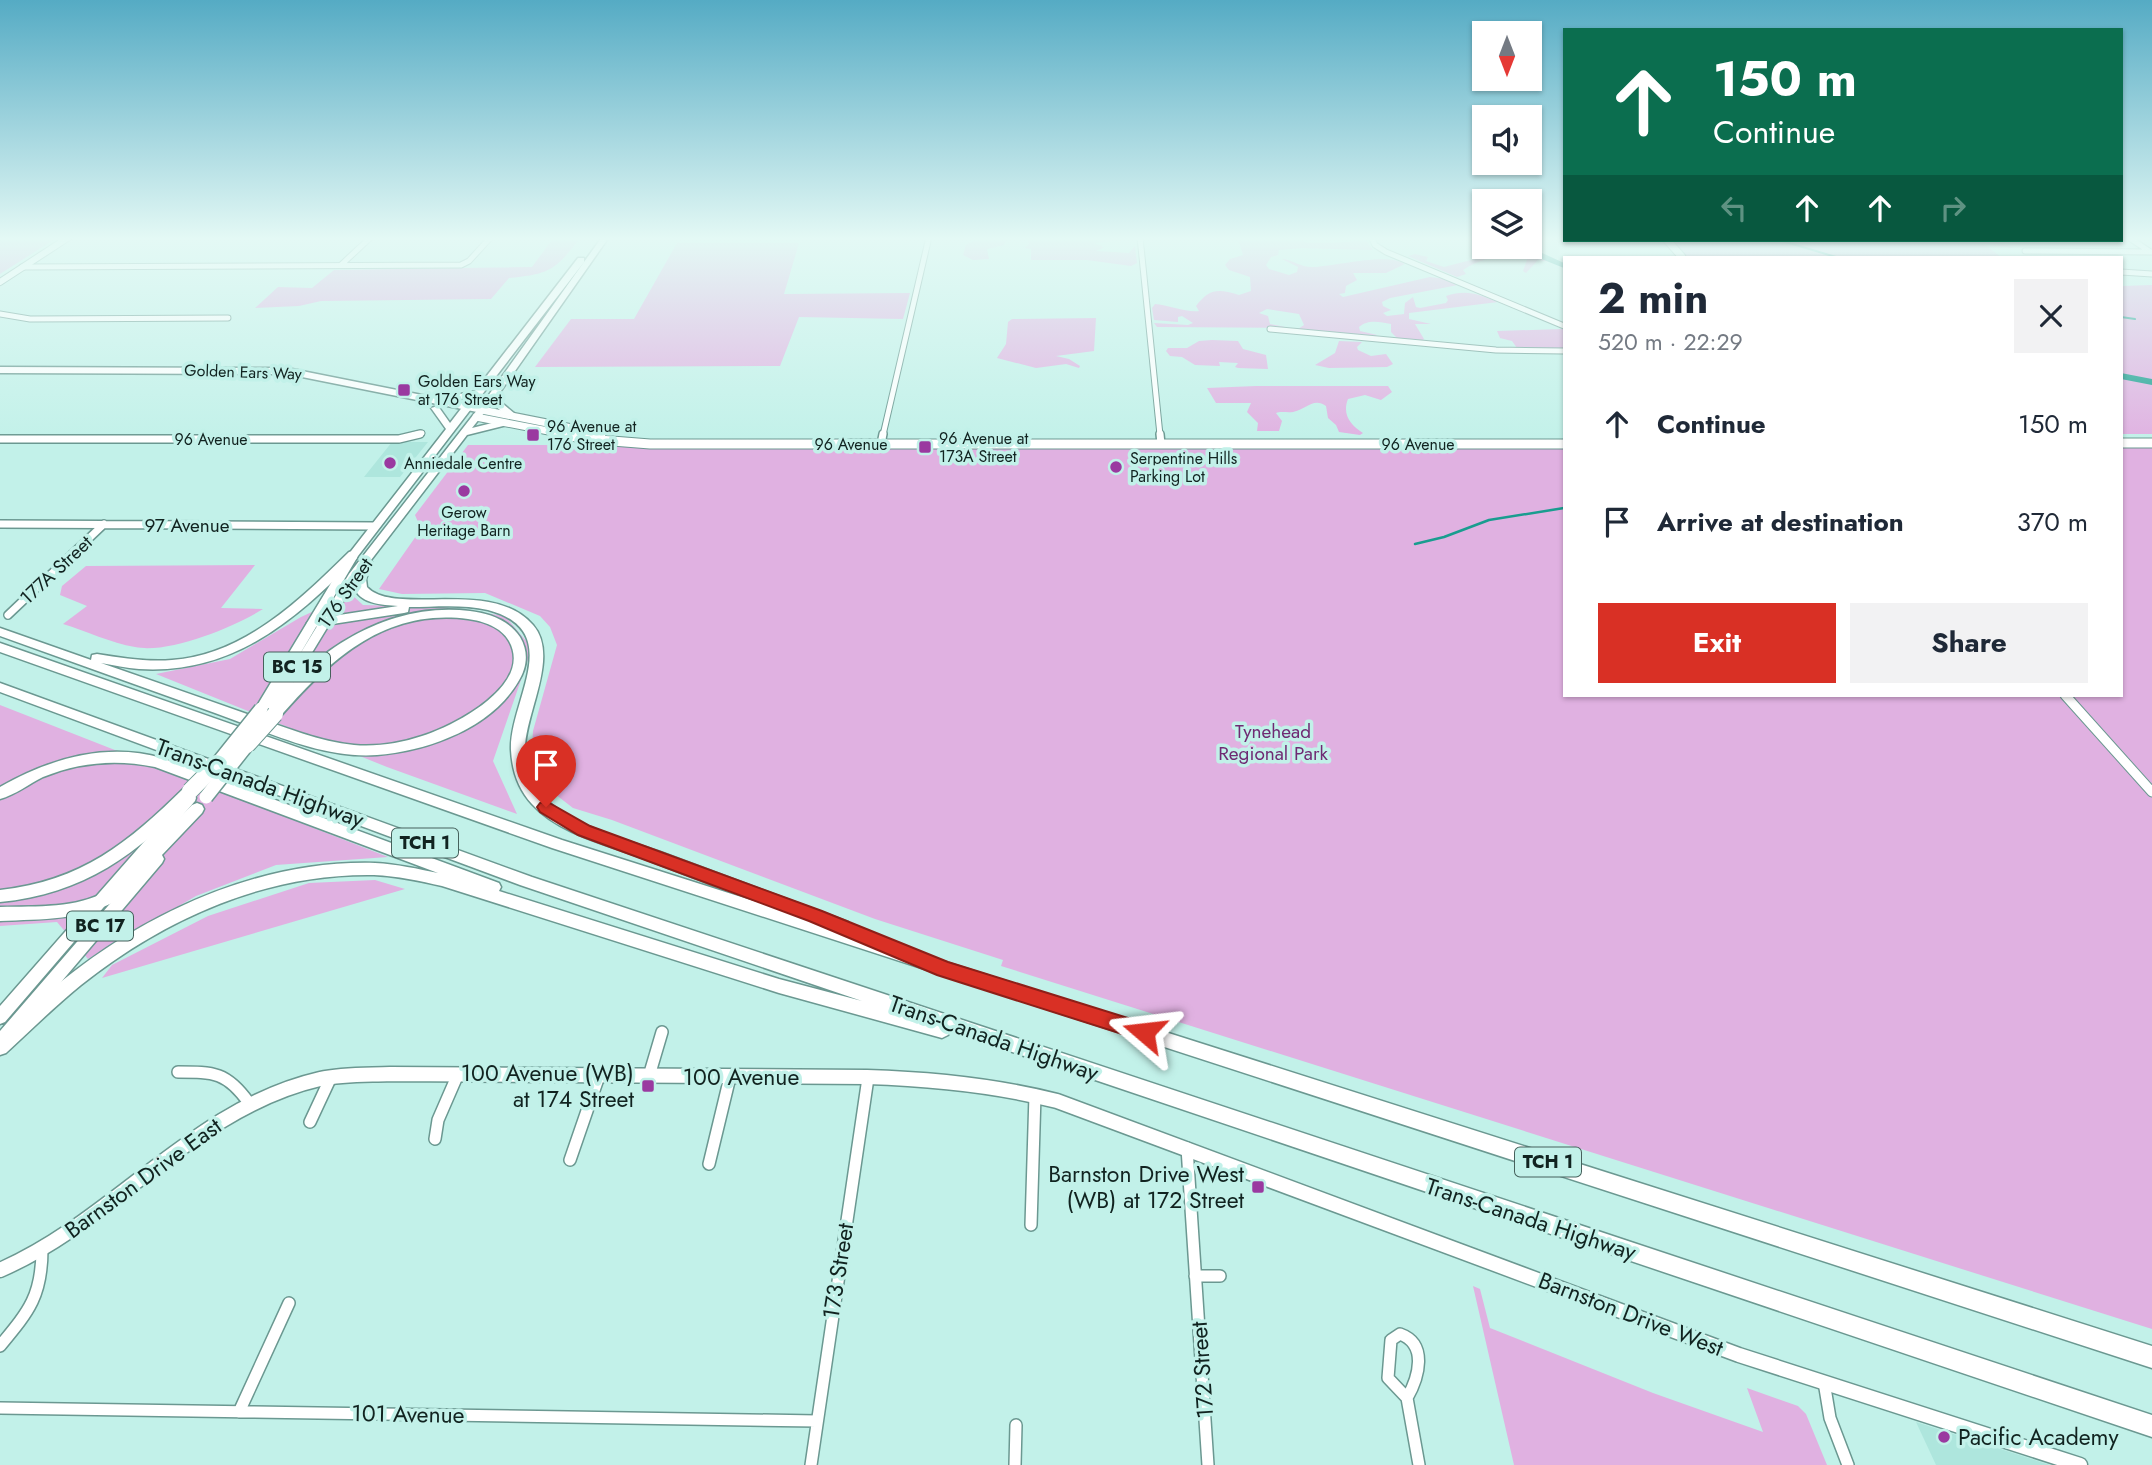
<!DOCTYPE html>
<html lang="en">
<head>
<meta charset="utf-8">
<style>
	:root { --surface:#fff; --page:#f2f2f3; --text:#1f2937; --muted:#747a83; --accent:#d93025 }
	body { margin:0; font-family:Jost,sans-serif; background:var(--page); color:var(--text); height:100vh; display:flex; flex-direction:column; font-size:26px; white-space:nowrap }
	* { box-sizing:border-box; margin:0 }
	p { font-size:23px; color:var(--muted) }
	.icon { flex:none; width:38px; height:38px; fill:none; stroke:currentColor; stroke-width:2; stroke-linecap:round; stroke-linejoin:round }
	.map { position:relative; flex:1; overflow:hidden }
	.details { position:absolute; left:1563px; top:256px; width:560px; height:441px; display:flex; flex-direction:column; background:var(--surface); border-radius:0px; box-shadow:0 2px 5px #0004 }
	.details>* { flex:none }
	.hud { position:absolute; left:1563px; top:28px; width:560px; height:214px; border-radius:0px; box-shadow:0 2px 5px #0004; background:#0b6e4f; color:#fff; overflow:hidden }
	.needle { width:46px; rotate:180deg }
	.tools { position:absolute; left:1472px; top:21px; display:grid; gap:14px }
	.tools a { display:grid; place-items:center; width:70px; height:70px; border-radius:0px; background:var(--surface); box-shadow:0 2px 5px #0004; font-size:35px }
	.pin { position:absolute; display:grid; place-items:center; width:60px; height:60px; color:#fff; margin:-72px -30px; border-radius:50% 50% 50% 0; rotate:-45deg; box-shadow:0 0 7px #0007 }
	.pin .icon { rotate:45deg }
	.me { position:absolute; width:77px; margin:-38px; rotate:287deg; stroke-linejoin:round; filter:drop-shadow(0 0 5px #0008) }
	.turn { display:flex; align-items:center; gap:24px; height:147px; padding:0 35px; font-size:32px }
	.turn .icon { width:91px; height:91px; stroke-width:2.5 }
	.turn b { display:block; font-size:49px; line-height:60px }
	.lanes { display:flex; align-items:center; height:66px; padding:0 35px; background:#0003; justify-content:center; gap:35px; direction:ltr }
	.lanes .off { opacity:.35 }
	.round { display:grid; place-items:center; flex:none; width:74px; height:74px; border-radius:0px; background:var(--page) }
	.overview { display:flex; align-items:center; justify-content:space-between; height:119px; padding:0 35px }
	h1 { font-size:42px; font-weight:700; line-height:52px }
	.primary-button { display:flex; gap:14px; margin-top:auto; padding:14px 35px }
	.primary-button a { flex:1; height:80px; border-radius:0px; background:var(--accent); color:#fff; font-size:28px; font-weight:700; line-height:80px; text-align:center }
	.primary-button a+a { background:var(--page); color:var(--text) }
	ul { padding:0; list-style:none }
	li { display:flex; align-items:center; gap:21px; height:98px; padding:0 35px }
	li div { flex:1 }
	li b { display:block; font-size:26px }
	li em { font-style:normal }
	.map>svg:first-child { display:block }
	.built { fill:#aee6dd }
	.green { fill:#e0b1e1 }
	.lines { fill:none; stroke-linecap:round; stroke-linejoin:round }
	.stream-far1 { stroke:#199d8f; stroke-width:2 }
	.stream { stroke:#199d8f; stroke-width:2.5 }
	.river { fill:#199d8f; fill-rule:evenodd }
	.minor-far3-casing { stroke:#6b9891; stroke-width:7 }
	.minor-far2-casing { stroke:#6b9891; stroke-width:10 }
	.minor-far1-casing { stroke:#6b9891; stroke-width:11 }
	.minor-casing { stroke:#6b9891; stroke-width:14 }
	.tertiary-far1-casing { stroke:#6b9891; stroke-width:8 }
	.tertiary-casing { stroke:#6b9891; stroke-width:17 }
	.secondary-far1-casing { stroke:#6b9891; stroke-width:9 }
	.secondary-casing { stroke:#6b9891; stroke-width:11 }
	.primary-casing { stroke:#6b9891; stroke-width:3 }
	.trunk-casing { stroke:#6b9891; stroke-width:3 }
	.motorway-casing { stroke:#6b9891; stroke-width:3 }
	.minor-far3 { stroke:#fff; stroke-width:5 }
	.minor-far2 { stroke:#fff; stroke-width:7 }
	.minor-far1 { stroke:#fff; stroke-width:9 }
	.minor { stroke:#fff; stroke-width:11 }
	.tertiary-far1 { stroke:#fff; stroke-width:6 }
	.tertiary { stroke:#fff; stroke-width:14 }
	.secondary-far1 { stroke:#fff; stroke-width:7 }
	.secondary { stroke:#fff; stroke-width:9 }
	.primary { fill:#fff; fill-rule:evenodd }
	.trunk { fill:#fff; fill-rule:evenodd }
	.motorway { fill:#fff; fill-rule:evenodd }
	.trunk-bridge-casing { stroke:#6b9891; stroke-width:16; stroke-linecap:butt }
	.motorway-bridge-casing { stroke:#6b9891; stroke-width:18; stroke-linecap:butt }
	.trunk-bridge { stroke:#fff; stroke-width:13 }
	.motorway-bridge { stroke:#fff; stroke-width:16 }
	.route { fill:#d93025; stroke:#8d1f18; stroke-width:2 }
	.poi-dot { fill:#9a39a0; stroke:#c2f1e9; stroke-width:2.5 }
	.labels { text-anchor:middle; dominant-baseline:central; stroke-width:7; stroke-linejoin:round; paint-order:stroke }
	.far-street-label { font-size:16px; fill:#112320; stroke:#c2f1e9 }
	.far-poi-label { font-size:16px; fill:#112320; stroke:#c2f1e9; text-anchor:start }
	.shield { fill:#c2f1e9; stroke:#46615c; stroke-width:2 }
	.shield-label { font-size:18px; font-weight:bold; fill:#112320 }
	.street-label { font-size:19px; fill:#112320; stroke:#c2f1e9 }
	.park-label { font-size:19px; fill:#6f2a73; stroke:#c2f1e9 }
	.near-street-label { font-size:23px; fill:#112320; stroke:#c2f1e9 }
	.near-poi-label { font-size:23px; fill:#112320; stroke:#c2f1e9; text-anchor:end }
</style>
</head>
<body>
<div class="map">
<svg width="2152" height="1465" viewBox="0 0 2152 1465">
	<rect width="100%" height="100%" fill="#c2f1e9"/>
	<path class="built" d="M392,442H428L400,477H364Z
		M1916,1422L2050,1465H1936Z"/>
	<path class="green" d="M0,237H58L0,274Z
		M554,237H581C555,270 551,274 509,278L491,299L321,301L299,306L255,308L278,287L312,288L334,270L532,267Z
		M980,237H1006L1007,238L1004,245L987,249L989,259L973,260L963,255L966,245Z
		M1026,237L1131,239L1094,243L1102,246L1103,248L1096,251L1129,253L1135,246L1137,263L1131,266L1087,260H1031V249L1025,248L1029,244Z
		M1232,237H1282L1310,243L1349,242L1364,237L1373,250L1301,248L1279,250L1278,255L1271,257L1266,265L1269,269L1289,275L1297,272L1298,267L1282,259C1294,260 1302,268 1313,267C1337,266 1387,252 1405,264L1386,273H1353L1357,280L1346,286L1345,293L1339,294L1343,297L1430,277L1446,279L1458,285L1390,298L1382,302L1383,306L1391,310L1383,313L1387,316L1404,314L1405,303L1413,297L1416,307L1420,308L1446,303L1448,300L1446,296C1466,289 1479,294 1498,302L1409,313V319L1431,324H1415L1424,339L1421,341L1397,338L1391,332V324C1380,322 1368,319 1359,327L1360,331L1377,335L1375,336L1303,330L1298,329L1304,325L1299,314L1267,309L1259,313L1268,316L1270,324L1290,328L1157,327L1154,323L1188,325L1193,323L1182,316L1178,317V322L1154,320L1152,308L1155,304C1168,305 1188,313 1199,311L1196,306C1210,288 1218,289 1239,295L1251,291L1250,277L1229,270L1225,265L1230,259L1243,255L1239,242Z
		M1670,240H1994L2014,248L1984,244L2001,257H1686Z
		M677,243H799L784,294L910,293L903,319L799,317L780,366L535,367L571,319H634Z
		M1508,247H1528L1562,264L1538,260L1526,273L1523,271L1528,257C1505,254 1482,257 1463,270L1466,274L1457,277L1408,256L1415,254L1428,257L1426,261L1444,267L1509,250Z
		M2152,285V434H2121V286Z
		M1096,318L1094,351L1056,356L1069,359L1080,366L1079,368L1066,364L1036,368L997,358L1006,344L1008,322L1012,319Z
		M1563,329L1564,348H1517L1512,341L1500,338L1497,331Z
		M1212,340L1238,341L1243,349L1266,355L1268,369L1238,368L1235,367L1238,363L1219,362L1220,366L1195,365L1182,357L1170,356L1166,351L1168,348H1187L1199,341Z
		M1339,341L1362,342L1357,347L1358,350L1371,356L1386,354L1393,364L1387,367L1329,368L1315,365L1335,353Z
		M1256,386H1388L1392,392L1381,400L1365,395L1348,399C1342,414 1350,425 1363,433L1360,435L1339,432L1336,425L1328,418L1326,406C1313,397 1306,410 1293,412C1287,413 1281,411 1276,413L1282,421L1279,431H1257L1258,423L1247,412L1251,403H1216L1207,388Z
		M468,445L1564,446V695H2121V445H2152V1329L1001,966L1003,960L875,919L612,820L573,808L551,791L540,774L532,749L533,731L557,645L550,627L540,616L485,593L402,594L379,589L421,529L415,515Z
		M255,565L221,608L263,609C234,627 169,654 135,647C111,643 86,631 63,624L87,606L60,595L62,586L86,566Z
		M351,594L363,605L444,607L505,616L532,648L493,761L517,814L387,767L156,674L230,659L301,617Z
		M0,705L388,857L276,865L196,896L88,959L57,922L0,926Z
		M375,880L405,889L102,978L112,965L208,916L309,883Z
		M1473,1286L1480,1289L1490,1328L1653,1393L1763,1432L1747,1388L1798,1406L1806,1414L1827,1465H1514Z"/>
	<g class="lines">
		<path class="stream-far1" d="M1779,240L1836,257
			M2121,317L2135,319"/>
		<path class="stream" d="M1415,544L1444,537L1489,520L1564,508"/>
		<path class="river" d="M1530,245L1540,252L1564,263V268L1534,256L1526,247Z
			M2121,373L2152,379V385L2121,379Z"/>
		<g class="minor-far3-casing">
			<path id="minor-far3" d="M1140,237L1160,435
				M1371,237L1375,245L1386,252L1564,326
				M2131,239L2149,251
				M2025,251L2152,252
				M341,265L371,237
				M22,267L461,265L469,261L491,237
				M2121,272L2152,274
				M0,314L30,319L228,318
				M1270,329L1496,350L1564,351
				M413,435L422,433
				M883,435L929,237"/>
		</g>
		<g class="minor-far2-casing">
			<path id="minor-far2" d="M1160,434L1161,444
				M0,439H399L420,434
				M881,444L883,434
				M0,524L374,526
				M8,615L104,524"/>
		</g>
		<g class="minor-far1-casing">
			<path id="minor-far1" d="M2065,695L2152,792"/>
		</g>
		<g class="minor-casing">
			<path id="minor" d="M178,1072C214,1072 227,1072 249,1103
				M649,1076L662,1032
				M310,1122L331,1077
				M435,1139L438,1120L458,1074
				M1187,1148L1208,1465
				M570,1160L599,1076
				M709,1164L730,1077
				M1031,1225L1035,1095
				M1195,1276H1220
				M1400,1334C1428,1344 1419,1377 1407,1398L1388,1378L1391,1340Z
				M0,1346C29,1311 42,1296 42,1249
				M1824,1382L1830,1418L1848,1465
				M1407,1398L1419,1465
				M0,1408L817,1421
				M239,1412L289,1303
				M811,1465L868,1078
				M1015,1465L1016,1425"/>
		</g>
		<g class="tertiary-far1-casing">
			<path id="tertiary-far1" d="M0,282L69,237"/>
		</g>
		<g class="tertiary-casing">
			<path id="tertiary" d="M0,1270C115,1220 194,1108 320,1079C343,1074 367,1075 390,1074L867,1077C932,1079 994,1085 1057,1101L1739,1355L2080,1465"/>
		</g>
		<g class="secondary-far1-casing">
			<path id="secondary-far1" d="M1667,240L1682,257
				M482,410L602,434
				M476,417L569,435"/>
		</g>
		<g class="secondary-casing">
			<path id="secondary" d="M560,434L587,439L650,444H1564
				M2121,443H2152"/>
		</g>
		<g class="primary-casing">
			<path id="primary" d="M0,367L287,368L482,407L486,410L482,413L287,374L0,373Z"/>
		</g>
		<g class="trunk-casing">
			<path id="trunk" d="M602,237H609L496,398L515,414V418H509L492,403L472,428L504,420L507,421V425L467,435L358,577L274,715L270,716L264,712H257L255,709L348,555L446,429L431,408L438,406L450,423L470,397L439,404L435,401L436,399L475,391L578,258H584V262L358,556L297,659L349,574L488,396Z
				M190,793L195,795L196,798L195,801L5,1022L0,1024V1006L185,795Z
				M157,854L162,855L164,859L162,863L6,1047L0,1049V1031L152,855Z"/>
		</g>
		<g class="motorway-casing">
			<path id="motorway" d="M353,551L357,552V558C295,620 233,675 139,669C126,668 114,665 101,663C150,680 199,697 247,714C282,726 317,741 354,745C377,747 401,743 422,736C454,726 534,685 509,641C501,627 483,621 468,619C386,608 330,659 280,717L275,719L268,714C312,649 391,601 470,611C488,613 509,620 520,637C529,652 527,668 518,682C491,728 428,751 377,755C321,759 266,731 215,713C143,687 72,662 0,636V628L91,660L92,655L97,654C122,658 147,662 172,660C244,655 300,600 349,552Z
				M366,558L372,562L366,579L367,587C395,617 492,577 533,625C560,656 525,713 525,749C525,766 531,784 543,797C574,827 624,839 663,853C725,876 786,899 848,922L850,927L848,931L2152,1346V1368L552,848L0,652V643L562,840L760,903C720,888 680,872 640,857C605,844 558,833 532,804C518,789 512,770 511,750C509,701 567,631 488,610C463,604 435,607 409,607L408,612L404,613L313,627L309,626L307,623L313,619L398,606C383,605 357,604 354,585C353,577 358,569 360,562Z
				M0,683L532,877L2152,1415V1437L950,1031L948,1035L942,1038L779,993L442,886C420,881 397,876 374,875C266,873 164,919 81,985C55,1006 31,1030 6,1053L0,1055V1036C24,1014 46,992 72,973C158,907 265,860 375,863C397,864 418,869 438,873L155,767C116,759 80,762 43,777C29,784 15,795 0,799V787C49,759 106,742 162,758L499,883L501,887L499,891L779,979L862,1001L520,885L0,692Z
				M190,786L195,787L197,791L195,795C137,854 84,894 0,902V890C82,881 128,843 185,787Z
				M197,803L202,805L204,809L202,813L121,898C83,921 42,919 0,921V907C38,906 76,909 109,890L192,805Z"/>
		</g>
		<use href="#minor-far3" class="minor-far3"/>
		<use href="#minor-far2" class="minor-far2"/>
		<use href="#minor-far1" class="minor-far1"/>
		<use href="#minor" class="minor"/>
		<use href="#tertiary-far1" class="tertiary-far1"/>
		<use href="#tertiary" class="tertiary"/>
		<use href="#secondary-far1" class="secondary-far1"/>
		<use href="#secondary" class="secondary"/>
		<use href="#primary" class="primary"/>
		<use href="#trunk" class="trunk"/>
		<use href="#motorway" class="motorway"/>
		<g class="trunk-bridge-casing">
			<path id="trunk-bridge" d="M213,769L261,709
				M206,797L251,740"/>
		</g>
		<g class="motorway-bridge-casing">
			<path id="motorway-bridge" d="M247,745L275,714
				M190,791L218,763"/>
		</g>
		<use href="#trunk-bridge" class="trunk-bridge"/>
		<use href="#motorway-bridge" class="motorway-bridge"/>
	</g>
	<linearGradient id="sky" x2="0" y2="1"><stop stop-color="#55abc4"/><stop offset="0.54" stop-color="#e4f9f5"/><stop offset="1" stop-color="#e4f9f5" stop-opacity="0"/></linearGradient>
	<rect width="2152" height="442" fill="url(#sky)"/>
	<path class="route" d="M546,801L590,826L822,911L948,962L1144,1023L1151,1026L1154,1032L1151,1038L1144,1041L937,975L809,921L578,835L540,812L537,807L540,803Z"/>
	<g class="poi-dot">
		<rect x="397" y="383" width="14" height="14" rx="3.5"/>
		<rect x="526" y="428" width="14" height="14" rx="3.5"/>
		<rect x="918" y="440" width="14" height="14" rx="3.5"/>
		<circle cx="390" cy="463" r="7"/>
		<circle cx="1116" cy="467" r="7"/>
		<circle cx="464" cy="491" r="7"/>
		<rect x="641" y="1079" width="14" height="14" rx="3.5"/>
		<rect x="1251" y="1180" width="14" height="14" rx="3.5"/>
		<circle cx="1944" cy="1437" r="7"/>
	</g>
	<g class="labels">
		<g class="far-street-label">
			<text transform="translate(243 372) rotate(2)">Golden Ears Way</text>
			<text x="211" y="439">96 Avenue</text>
			<text x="851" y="444">96 Avenue</text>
			<text x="1418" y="444">96 Avenue</text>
		</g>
		<g class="far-poi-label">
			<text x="418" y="381">Golden Ears Way<tspan x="418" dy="18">at 176 Street</tspan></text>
			<text x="547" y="426">96 Avenue at<tspan x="547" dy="18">176 Street</tspan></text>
			<text x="939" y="438">96 Avenue at<tspan x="939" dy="18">173A Street</tspan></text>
			<text x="1130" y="458">Serpentine Hills<tspan x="1130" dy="18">Parking Lot</tspan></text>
			<text x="404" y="463">Anniedale Centre</text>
			<text x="464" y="512" text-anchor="middle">Gerow<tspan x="464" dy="18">Heritage Barn</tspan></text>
		</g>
		<g class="shield">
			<rect x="264" y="652.5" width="66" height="29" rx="5"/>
			<rect x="392" y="828.5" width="66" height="29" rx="5"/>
			<rect x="67" y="911.5" width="66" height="29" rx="5"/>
			<rect x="1515" y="1147.5" width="66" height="29" rx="5"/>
		</g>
		<g class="shield-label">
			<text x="297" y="667">BC 15</text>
			<text x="425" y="843">TCH 1</text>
			<text x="100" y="926">BC 17</text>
			<text x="1548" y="1162">TCH 1</text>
		</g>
		<g class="street-label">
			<text x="187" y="525">97 Avenue</text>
			<text transform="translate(56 570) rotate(-43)">177A Street</text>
			<text transform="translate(345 593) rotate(-55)">176 Street</text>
		</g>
		<g class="park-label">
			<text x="1273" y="731">Tynehead<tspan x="1273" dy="22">Regional Park</tspan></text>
		</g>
		<g class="near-street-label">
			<text transform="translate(260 783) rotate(20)">Trans-Canada Highway</text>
			<text transform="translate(994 1038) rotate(19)">Trans-Canada Highway</text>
			<text x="741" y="1077">100 Avenue</text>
			<text transform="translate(143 1178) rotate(-36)">Barnston Drive East</text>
			<text transform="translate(1531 1219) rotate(18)">Trans-Canada Highway</text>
			<text transform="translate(838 1271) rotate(-81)">173 Street</text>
			<text transform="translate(1631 1314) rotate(21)">Barnston Drive West</text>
			<text transform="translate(1202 1370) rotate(-94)">172 Street</text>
			<text transform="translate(408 1414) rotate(1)">101 Avenue</text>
		</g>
		<g class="near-poi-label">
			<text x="634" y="1073">100 Avenue (WB)<tspan x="634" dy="26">at 174 Street</tspan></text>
			<text x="1244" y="1174">Barnston Drive West<tspan x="1244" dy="26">(WB) at 172 Street</tspan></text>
			<text x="1958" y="1437" text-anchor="start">Pacific Academy</text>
		</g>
	</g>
</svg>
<div class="tools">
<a><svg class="needle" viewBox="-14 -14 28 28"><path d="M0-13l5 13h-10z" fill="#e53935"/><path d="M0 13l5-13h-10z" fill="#747a83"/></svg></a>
<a><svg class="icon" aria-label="sound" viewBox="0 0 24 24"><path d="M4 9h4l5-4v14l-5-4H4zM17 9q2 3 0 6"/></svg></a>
<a><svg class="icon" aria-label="layers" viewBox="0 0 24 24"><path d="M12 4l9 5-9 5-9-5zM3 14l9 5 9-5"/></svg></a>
</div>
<div class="pin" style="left:546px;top:807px;background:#d93025"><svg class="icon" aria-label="arrive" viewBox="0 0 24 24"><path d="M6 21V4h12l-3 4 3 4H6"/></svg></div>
<svg class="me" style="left:1144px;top:1032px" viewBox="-20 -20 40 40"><path d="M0-17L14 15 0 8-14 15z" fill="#d93025" stroke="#fff" stroke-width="4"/></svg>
<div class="hud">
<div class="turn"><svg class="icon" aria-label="ahead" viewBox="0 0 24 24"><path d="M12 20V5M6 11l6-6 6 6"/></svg><div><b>150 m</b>Continue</div></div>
<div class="lanes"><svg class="icon off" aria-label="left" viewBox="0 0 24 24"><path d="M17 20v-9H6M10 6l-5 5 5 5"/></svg><svg class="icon" aria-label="ahead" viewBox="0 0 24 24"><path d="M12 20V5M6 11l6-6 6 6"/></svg><svg class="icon" aria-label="ahead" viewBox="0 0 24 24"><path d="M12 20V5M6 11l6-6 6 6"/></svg><svg class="icon off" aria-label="right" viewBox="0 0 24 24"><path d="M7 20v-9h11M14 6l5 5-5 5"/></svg></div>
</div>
<section class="details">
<div class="overview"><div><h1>2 min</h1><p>520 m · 22:29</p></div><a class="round"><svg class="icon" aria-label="close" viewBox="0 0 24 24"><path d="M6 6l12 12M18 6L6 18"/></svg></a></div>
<ul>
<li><svg class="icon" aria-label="ahead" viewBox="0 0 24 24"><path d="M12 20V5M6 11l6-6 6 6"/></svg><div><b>Continue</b></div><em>150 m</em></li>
<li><svg class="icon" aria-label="arrive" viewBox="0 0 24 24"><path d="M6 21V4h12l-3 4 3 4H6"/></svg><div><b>Arrive at destination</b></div><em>370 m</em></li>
</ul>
<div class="primary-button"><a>Exit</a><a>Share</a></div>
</section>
</div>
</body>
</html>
